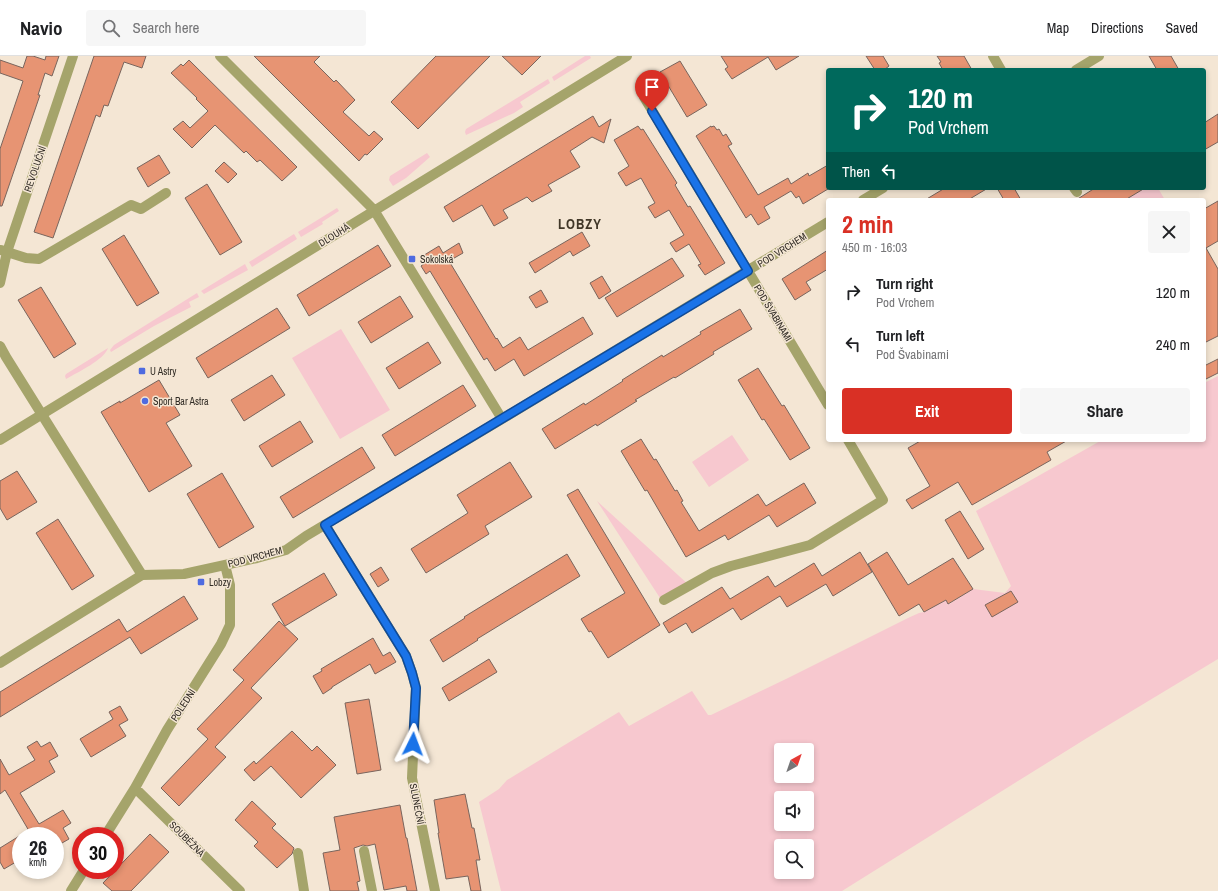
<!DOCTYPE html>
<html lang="en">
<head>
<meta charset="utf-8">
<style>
	:root { --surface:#fff; --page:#f6f6f6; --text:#202124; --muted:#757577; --line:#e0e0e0; --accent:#d93025 }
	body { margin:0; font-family:"Archivo Narrow",sans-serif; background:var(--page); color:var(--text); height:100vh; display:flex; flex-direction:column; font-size:15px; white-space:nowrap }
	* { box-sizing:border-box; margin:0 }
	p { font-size:13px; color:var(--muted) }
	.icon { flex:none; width:22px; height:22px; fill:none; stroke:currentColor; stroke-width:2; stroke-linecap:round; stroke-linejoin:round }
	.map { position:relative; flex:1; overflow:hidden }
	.side { position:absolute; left:826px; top:142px; width:380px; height:244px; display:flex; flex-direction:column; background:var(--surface); border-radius:4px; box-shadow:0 2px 6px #0003 }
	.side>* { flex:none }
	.top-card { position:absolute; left:826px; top:12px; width:380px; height:122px; border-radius:4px; box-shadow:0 2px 6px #0003; background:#00695c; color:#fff; overflow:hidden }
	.needle { width:26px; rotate:40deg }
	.buttons { position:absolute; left:774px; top:687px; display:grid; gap:8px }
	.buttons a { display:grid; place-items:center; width:40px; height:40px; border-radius:4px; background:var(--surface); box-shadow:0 2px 6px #0003; font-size:20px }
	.speed { position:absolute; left:12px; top:771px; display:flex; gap:8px; font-size:20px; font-weight:700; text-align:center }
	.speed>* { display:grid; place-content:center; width:52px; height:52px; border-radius:50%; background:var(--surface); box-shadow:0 2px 6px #0003; line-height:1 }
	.speed small { font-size:10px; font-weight:400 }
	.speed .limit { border:6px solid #d22; background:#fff; color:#111 }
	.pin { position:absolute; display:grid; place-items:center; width:34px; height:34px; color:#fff; margin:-41px -17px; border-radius:50% 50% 50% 0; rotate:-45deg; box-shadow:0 0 4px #0007 }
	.pin .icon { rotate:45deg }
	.me { position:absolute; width:44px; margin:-22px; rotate:3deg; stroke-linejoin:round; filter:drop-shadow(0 0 3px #0008) }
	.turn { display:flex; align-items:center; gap:14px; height:84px; padding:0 16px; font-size:18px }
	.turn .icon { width:52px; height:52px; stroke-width:2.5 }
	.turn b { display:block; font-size:28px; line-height:34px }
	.then { display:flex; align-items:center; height:38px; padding:0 16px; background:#0003; gap:8px; font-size:15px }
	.round { display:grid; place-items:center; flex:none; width:42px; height:42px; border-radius:4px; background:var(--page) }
	.summary { display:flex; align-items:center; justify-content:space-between; height:68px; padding:0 16px }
	h1 { font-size:24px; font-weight:700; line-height:30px; color:var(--accent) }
	.primary-button { display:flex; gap:8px; margin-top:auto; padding:8px 16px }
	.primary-button a { flex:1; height:46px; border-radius:4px; background:var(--accent); color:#fff; font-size:16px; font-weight:700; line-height:46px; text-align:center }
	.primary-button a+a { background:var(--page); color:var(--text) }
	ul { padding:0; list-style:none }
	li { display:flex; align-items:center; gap:12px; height:52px; padding:0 16px }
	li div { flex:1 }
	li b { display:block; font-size:15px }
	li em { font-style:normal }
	header { display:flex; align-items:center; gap:24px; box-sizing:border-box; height:56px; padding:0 20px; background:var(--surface); border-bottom:1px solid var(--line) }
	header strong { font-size:19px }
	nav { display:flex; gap:22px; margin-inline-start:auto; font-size:14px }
	.search { width:280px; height:36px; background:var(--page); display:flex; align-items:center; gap:10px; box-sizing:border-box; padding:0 14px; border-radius:4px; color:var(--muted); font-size:15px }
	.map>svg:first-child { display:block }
	.green { fill:#f7c8cf; fill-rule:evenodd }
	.building { fill:#e79473; stroke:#79655d }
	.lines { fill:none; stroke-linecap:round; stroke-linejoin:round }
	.minor { stroke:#a5a46b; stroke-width:10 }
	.route-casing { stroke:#114b97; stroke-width:10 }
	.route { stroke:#1a73e8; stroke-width:7 }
	.poi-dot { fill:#4f6be0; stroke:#f4e6d4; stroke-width:1.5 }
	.labels { text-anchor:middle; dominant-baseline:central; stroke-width:3; stroke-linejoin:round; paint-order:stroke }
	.street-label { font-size:10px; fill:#312c25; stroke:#f4e6d4 }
	.poi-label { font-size:10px; fill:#312c25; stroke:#f4e6d4; text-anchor:start }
	.district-label { font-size:14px; font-weight:bold; letter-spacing:1px; fill:#413728; stroke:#f4e6d4 }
</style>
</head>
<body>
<header>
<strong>Navio</strong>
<div class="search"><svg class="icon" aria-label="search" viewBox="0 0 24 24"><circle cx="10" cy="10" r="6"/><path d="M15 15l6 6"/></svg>Search here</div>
<nav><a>Map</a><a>Directions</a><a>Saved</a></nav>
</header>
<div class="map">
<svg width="1218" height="835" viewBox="0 0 1218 835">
	<rect width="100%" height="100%" fill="#f4e6d4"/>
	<path class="green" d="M585,0H590L591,2L554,25L552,21Z
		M548,23L550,27L520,46L523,51L514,57L466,79L465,76L466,73Z
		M427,97L430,101L406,122L393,130L389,124L390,120Z
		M1145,132H1158L1165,144H1125Z
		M337,152L339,155L322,166L323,168L301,181L298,176Z
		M294,178L297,183L252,211L249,206Z
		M245,208L248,214L204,238L201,235Z
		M197,237L199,241L189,246L191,251L154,270L111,296L110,294L114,289Z
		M341,273L390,354L340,383L292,302Z
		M108,292C104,304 78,316 66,323L65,320L66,318Z
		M1218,320V603L1087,682L842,835H501L479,746L499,733L507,724L619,656L629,670L692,635L708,659H711L788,622L908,562L919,557L924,556L946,544L949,548L973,533L1005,537L1011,530L976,455L1102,384H1204V327ZM781,694H807V720H781ZM781,742H807V768H781ZM781,790H807V816H781Z
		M732,379L749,404L709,431L692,406Z
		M597,445L690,530L660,542Z"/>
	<path class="building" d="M27,0H33L45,4L46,0H59L52,20L45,17L38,39H40L2,150H0V93L23,25L0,17V4L23,12Z
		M94,0H146L142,12L124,6L108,50L104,49L100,61L96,59L53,182L34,176Z
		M254,0H320L314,6L334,26L336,24L355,44L343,56L369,80L374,75L383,83L367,99L365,98L359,105Z
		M436,0H490L418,73L391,46Z
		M502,0H541L522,19Z
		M721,0H799L776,14L768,1L732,23L725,13L728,11Z
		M866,0H883L889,10L884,14H875Z
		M937,0H964L972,14H943L939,7L941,6Z
		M1149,0H1171L1179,14H1157Z
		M189,4L297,111L282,125L260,104L257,106L246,95L244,97L215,69L192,92L173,73L183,65L190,72L208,55L196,43L197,42L171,17L181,8L183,10Z
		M680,5L707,49L687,61L660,16Z
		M1218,58V86L1204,94V67Z
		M593,60L599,71L611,63L604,87L592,81L570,95L580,111L548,129L552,135L532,146L527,141L503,154L508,162L494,170L482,149L453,166L444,151Z
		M638,70L641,74L643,73L677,127L675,129L688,151L690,150L725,207L705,219L698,209L701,208L689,188L676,196L670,187L684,179L669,154L655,162L648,151L655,147L641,122L626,130L618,117L629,110L614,84Z
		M711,70V71L714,70L717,74L719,73L723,80L726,78L732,88L728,90L758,139L788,122L791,128L808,117L809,120L828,109V133L803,148L799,140L796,142L791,135L764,151L770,162L758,169L751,158L746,162L696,80Z
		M159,99L170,117L148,131L137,112Z
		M224,106L237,118L228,127L215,115Z
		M207,128L242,186L220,199L185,142Z
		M945,132H988L968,144H925Z
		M997,132H1014L1021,144H1004Z
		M1095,132H1145L1125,144H1076Z
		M1218,145V185L1206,192L1218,213V280L1204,287V153Z
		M582,176L590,190L573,200L570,195L535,217L529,207Z
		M124,179L159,237L137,250L102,193Z
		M459,187L463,197L449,205L496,283L497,282L503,292L520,281L528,294L583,261L593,278L524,320L514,303L495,315L487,302L484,304L430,215L426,218L421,210L425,207L421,201L439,190L443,197Z
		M378,189L391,210L309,260L297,239Z
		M828,194V213L806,226L811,234L795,244L782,223Z
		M672,202L684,220L617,261L605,242Z
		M602,220L611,235L599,243L590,227Z
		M41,231L76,288L54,302L18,244Z
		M541,234L548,246L536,252L529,241Z
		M400,240L413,261L371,287L358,266Z
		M277,252L290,272L208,322L196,302Z
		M740,253L752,273L713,296L714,298L675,322L674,321L635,344L637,345L597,370L596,368L555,393L542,373L584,347L585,349L623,325L622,324L662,299L663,301L701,278L700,276Z
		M428,286L441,307L399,333L386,312Z
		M1218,303V317L1204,324V310Z
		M758,312L782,350L784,349L810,392L790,404L764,363L762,364L738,324Z
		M272,319L285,339L244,365L231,344Z
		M159,324L180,359L166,367L192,410L149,436L101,356L120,345V347Z
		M463,329L476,350L395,400L382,379Z
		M300,365L313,386L272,411L259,390Z
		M641,383L654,404L656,403L675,435L677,434L683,445L681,446L699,475L758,438L766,450L804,427L816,447L777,471L769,459L728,484L725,479L686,501L647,434L645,435L621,395Z
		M922,384H1068L1047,396L1051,404L972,449L958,426L912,453L906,444L930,430L908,392Z
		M362,391L375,412L293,462L280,441Z
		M510,406L532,441L485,470L489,478L426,517L411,493L468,457L457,439Z
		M17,415L37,446L7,464L0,452V425Z
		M222,417L254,471L219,492L187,438Z
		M578,433L660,569L608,602L591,575L589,576L581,563L625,537L567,439Z
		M960,455L984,493L968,503L945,464Z
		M58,463L94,520L72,534L36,477Z
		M860,496L872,516L833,540L826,528L787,551L780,540L741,564L733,552L692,577L686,567L669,577L663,567L722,531L730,543L768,520L775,531L814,507L822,520Z
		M887,496L908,529L953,502L973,533L948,548L946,544L924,556L919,548L899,560L868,508Z
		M567,498L580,520L477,583L478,584L443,606L430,584L465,562L464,561Z
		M381,511L389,524L378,531L370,518Z
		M324,517L337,539L285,570L272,548Z
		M1011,535L1018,546L992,561L985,549Z
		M184,540L198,563L141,598L130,581L0,661V636L119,563L127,576Z
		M279,565L298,583L251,632L262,642L215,691L226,701L179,750L161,732L208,683L197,673L244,624L233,614Z
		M373,582L383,600L390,596L396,606L375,618L370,608L332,631V632L323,638L313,620L322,615L321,613Z
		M489,603L497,616L449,645L442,632Z
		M369,643L381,714L357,718L345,647Z
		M120,650L128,664L119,669L126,680L91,701L80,683L113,663L109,656Z
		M292,675L312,695L317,690L336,709L301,742L271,710L254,725L244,714L254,705L256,708Z
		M37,685L41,691L50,686L58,700L49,705L55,716L20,737L39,768L63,754L71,767L63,772L69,783L55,791V780H32L5,734L0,738V703L9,719L35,704L27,691Z
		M465,738L472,772H474L480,804H476L481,835H471L468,820L446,823L438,777H439L434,744Z
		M252,745L276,768L272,772L294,792L292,798L277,812L254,790L258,786L235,764Z
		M400,749L406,782H407L417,835H407L406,830L384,834L375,788L367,790L363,789L354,792L360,825L357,826L359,835H330L323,797L340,794L334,761Z
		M150,778L169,796L131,835H112L103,827Z
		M21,779V803L4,813L0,806V792Z"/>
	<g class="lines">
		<path class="minor" d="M220,0L374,154L502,363
			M993,0L1001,14
			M1076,14L1099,0
			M644,41L828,349
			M1074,132L1077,136
			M863,144L883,132
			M1,194L26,202L39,203L131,149L141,153L166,137
			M0,227L7,196L73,0
			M0,290L6,301L142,519
			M0,384L627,0
			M325,469L406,600L412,617L416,632L412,722L435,835
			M664,544L712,517L731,510L810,489L883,444L848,384
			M0,607L142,519L184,518L257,502L286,494L306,480L502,363L828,166
			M135,732L240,835
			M105,780L135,732L167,674L221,588L230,569V529L225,509
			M364,795L372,835
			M298,797L304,835
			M71,835L84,814"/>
	</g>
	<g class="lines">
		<g class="route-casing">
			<path id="route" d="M413,688L416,632L412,617L406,600L325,469L748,215L652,55"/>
		</g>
		<use href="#route" class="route"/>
	</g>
	<g class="poi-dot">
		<rect x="408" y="199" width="8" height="8" rx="2"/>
		<rect x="138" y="311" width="8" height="8" rx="2"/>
		<circle cx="145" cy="345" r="4"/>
		<rect x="197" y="522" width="8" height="8" rx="2"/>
	</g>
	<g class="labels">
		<g class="street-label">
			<text transform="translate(35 113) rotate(-71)">REVOLUČNÍ</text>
			<text transform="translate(334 179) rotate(-32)">DLOUHÁ</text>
			<text transform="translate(782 194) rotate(-32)">POD VRCHEM</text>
			<text transform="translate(773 257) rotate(59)">POD ŠVABINAMI</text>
			<text transform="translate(255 501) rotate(-15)">POD VRCHEM</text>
			<text transform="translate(183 649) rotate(-57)">POLEDNÍ</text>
			<text transform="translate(417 748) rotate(79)">SLUNEČNÍ</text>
			<text transform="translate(187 783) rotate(45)">SOUBĚŽNÁ</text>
		</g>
		<g class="poi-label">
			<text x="420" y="203">Sokolská</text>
			<text x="150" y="315">U Astry</text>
			<text x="153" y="345">Sport Bar Astra</text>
			<text x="209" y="526">Lobzy</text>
		</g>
		<g class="district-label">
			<text x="580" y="168">LOBZY</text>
		</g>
	</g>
</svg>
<div class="buttons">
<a><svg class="needle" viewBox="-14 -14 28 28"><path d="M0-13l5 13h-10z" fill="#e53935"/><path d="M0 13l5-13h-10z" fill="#757577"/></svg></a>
<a><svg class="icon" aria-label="sound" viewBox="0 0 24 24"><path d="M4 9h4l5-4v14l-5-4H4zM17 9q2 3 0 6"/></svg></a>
<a><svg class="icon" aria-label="search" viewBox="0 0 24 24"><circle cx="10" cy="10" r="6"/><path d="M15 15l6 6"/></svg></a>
</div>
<div class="speed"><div>26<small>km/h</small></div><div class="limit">30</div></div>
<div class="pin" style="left:652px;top:55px;background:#d93025"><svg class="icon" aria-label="arrive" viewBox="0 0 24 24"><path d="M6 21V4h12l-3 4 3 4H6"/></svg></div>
<svg class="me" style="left:413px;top:688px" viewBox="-20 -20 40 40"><path d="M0-17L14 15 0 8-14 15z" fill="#1a73e8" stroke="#fff" stroke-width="4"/></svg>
<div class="top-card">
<div class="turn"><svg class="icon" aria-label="right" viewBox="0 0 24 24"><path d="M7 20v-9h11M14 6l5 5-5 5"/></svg><div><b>120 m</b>Pod Vrchem</div></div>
<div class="then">Then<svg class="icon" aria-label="left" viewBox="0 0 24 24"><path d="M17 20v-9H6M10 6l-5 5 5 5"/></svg></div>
</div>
<section class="side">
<div class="summary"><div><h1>2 min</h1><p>450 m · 16:03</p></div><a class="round"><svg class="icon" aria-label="close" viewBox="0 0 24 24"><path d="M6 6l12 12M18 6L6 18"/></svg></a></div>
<ul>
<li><svg class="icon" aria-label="right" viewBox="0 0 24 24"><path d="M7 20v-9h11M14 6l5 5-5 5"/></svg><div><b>Turn right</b><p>Pod Vrchem</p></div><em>120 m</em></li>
<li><svg class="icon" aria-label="left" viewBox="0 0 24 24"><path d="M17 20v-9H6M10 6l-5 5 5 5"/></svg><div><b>Turn left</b><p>Pod Švabinami</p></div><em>240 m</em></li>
</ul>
<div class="primary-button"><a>Exit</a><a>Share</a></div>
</section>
</div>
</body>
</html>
